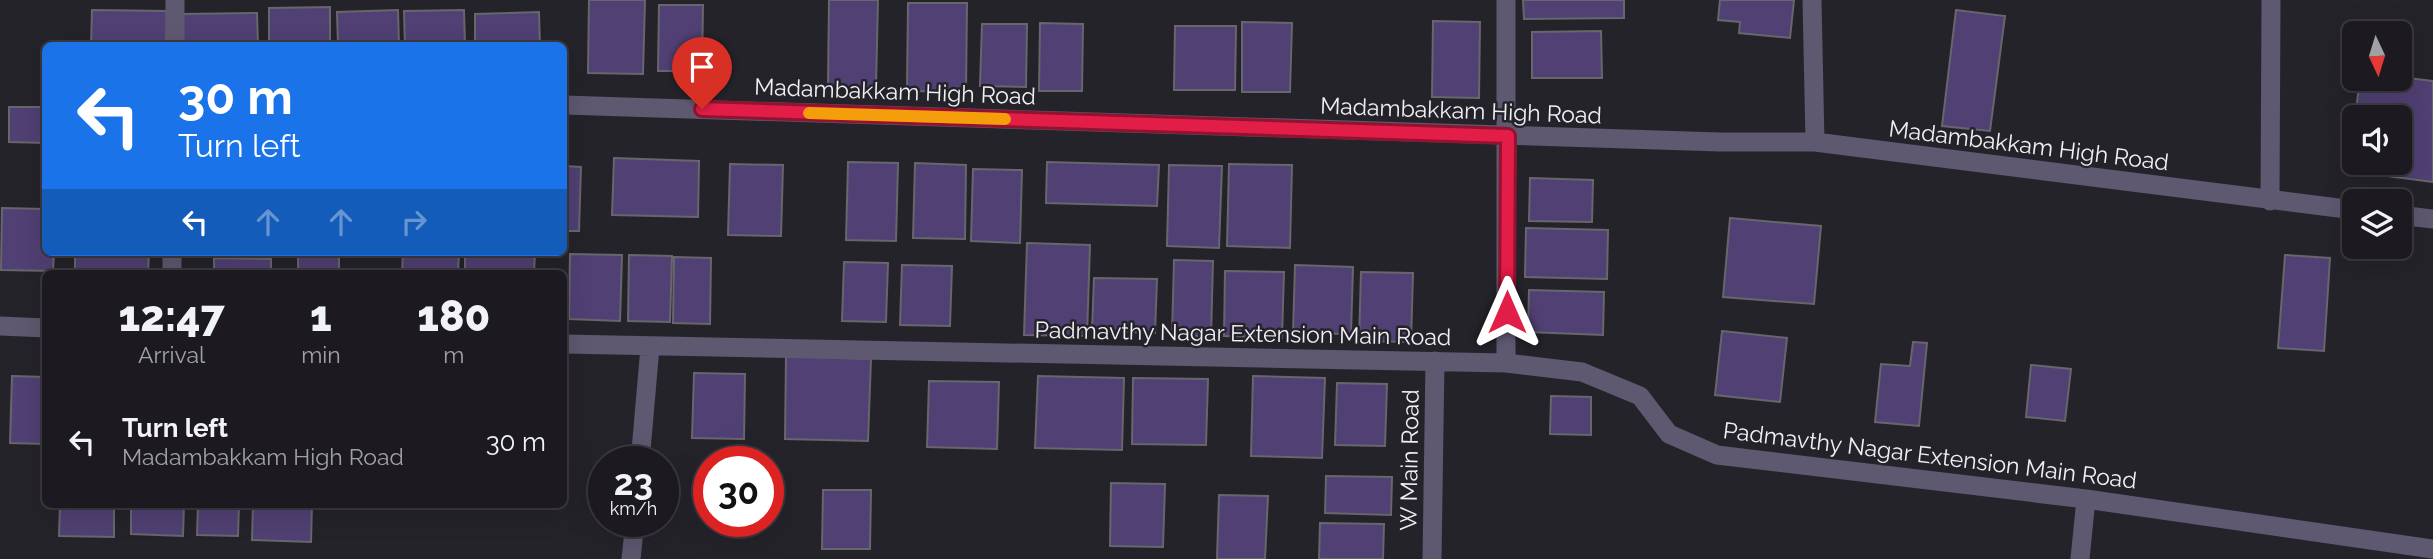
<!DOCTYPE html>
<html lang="en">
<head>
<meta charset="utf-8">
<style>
	:root { --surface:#1c1a20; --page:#29272d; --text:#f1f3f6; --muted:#a0a1a5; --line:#3a383e }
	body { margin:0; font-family:Raleway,sans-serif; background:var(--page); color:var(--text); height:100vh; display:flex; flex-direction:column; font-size:26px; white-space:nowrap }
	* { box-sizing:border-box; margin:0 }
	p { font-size:23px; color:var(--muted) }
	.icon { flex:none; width:38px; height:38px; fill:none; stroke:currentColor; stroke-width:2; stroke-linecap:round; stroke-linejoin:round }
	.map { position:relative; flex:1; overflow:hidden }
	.details { position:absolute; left:42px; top:270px; width:525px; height:238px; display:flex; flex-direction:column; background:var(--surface); border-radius:10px; box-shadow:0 7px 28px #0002,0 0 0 2px var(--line) }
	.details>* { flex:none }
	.top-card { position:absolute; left:42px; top:42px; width:525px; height:214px; border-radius:10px; box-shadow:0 7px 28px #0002,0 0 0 2px var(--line); background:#1a73e8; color:#fff; overflow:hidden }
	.needle { width:46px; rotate:176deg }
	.fabs { position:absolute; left:2342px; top:21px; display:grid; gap:14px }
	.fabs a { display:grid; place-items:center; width:70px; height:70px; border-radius:10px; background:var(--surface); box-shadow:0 7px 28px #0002,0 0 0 2px var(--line); font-size:35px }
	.speed { position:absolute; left:588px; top:446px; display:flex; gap:14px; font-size:35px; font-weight:700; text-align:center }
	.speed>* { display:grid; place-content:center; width:91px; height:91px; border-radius:50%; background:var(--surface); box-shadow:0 7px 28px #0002,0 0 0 2px var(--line); line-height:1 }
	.speed small { font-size:18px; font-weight:400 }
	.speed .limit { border:10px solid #d22; background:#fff; color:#111 }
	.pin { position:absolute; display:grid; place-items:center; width:60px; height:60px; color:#fff; margin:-72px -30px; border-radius:50% 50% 50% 0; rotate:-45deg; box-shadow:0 0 7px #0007 }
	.pin .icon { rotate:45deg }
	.me { position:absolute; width:77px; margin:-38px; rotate:0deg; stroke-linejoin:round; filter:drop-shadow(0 0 5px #0008) }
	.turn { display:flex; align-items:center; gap:24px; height:147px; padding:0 21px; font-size:32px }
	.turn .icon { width:91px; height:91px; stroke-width:2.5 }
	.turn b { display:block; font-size:49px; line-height:60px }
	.lanes { display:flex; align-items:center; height:66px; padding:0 21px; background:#0003; justify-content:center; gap:35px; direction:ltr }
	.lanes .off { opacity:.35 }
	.eta { display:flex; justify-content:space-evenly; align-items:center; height:119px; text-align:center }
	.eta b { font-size:42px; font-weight:800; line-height:49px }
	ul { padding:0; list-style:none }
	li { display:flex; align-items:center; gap:21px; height:105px; padding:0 21px }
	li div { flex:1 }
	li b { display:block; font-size:26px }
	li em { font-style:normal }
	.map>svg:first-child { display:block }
	.building { fill:#504073; stroke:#67666d; stroke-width:2 }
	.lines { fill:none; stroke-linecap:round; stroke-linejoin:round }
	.minor { stroke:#5e5870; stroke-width:19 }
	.route-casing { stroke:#92132f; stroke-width:18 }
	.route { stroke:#e11d48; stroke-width:12 }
	.slow { stroke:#f59e0b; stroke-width:12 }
	.labels { text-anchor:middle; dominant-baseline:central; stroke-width:5; stroke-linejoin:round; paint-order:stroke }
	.street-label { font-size:23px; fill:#f0eff4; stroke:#25232a }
</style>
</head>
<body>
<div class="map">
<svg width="2433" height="559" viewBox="0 0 2433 559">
	<rect width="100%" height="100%" fill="#25232a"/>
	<path class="building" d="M589,0H645L643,74L588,73Z
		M829,0H878L876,87L828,86Z
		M1523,0H1624V18L1524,19Z
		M1720,0H1794L1790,38L1739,33L1740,22L1718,20Z
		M908,3H967L966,92L907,91Z
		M659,5H703L702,71H658Z
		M330,7V46H269V8Z
		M92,10L167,11L166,46H91Z
		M398,10L399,46H338L337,12Z
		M464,10L465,46H405L404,11Z
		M1956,10L2005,16L1990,131L1942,126Z
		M539,12L540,46H475V14Z
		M257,13L258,46H181V14Z
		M1433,21L1480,22L1479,98L1432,97Z
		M1242,22L1292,23L1290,92H1242Z
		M1040,23L1083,24L1082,91H1039Z
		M982,24H1027L1026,87L980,86Z
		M1175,26H1236L1235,90H1174Z
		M1601,31L1602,78H1532V32Z
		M2399,77L2433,81V182L2348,171L2354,127V163H2399V117H2355L2360,79Z
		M9,107H46V143L9,142Z
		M614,158L699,161L698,217L612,215Z
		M848,162L898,163L896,241L846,240Z
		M1047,162L1159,165L1157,206L1046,203Z
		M915,163L966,165L965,239L913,238Z
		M730,164L783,165L781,236L728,235Z
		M1229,164L1292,165L1290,248L1227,246Z
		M1169,165L1222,166L1219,248L1167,246Z
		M564,166L581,167L579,231H564Z
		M973,169L1022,170L1020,243L971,241Z
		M1530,178L1593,180L1592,222L1529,221Z
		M2,208L46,209V252H54L53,271L1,270Z
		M1730,218L1821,226L1814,304L1723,297Z
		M1526,228L1608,230L1607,279L1525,277Z
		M1027,243L1090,245L1087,336L1024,335Z
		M75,252H149L148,273H75Z
		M403,252L459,253L458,273H402Z
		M465,252H535L534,273H465Z
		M570,254L622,255L620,321L569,319Z
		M629,255L672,256L670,322L628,321Z
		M2285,255L2330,258L2324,351L2278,348Z
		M298,256L339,257V273H298Z
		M674,257L711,258L710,324L673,323Z
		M214,258L271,259V273H214Z
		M1174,260L1213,261L1211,337L1172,335Z
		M844,262L888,263L886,322L842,321Z
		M902,265L952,266L950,326L900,325Z
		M1295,265L1353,267L1351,334L1293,333Z
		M1225,271L1284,272L1282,338L1224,336Z
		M1361,272L1413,273L1411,342L1359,341Z
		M1094,278L1157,279L1155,333L1092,331Z
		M1529,290L1604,292L1603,335L1528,332Z
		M1722,331L1787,338L1780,402L1715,395Z
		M1913,342L1927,343L1919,426L1875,422L1881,364L1910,366Z
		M786,356L871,359L868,441L785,439Z
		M2031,365L2071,369L2065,421L2026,417Z
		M694,373L745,374L744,439L692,438Z
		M12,376L46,377V444L10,443Z
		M1038,376L1124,378L1122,450L1035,448Z
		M1253,376L1325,378L1322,458L1251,456Z
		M1133,378L1208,379L1206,445L1132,444Z
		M929,381L999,382L997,449L927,447Z
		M1337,383L1387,384L1385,446L1335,445Z
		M1551,396L1591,397V435L1550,434Z
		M1326,476L1392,477L1391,515L1325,513Z
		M1111,483L1165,484L1163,547L1110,546Z
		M823,490H871L870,549H822Z
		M1219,495L1268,496L1265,559H1217Z
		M60,504H114V537L59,536Z
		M131,504H184L183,536L131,534Z
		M198,504H239L238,536L197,535Z
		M253,504H312L311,542L252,540Z
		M1320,523L1384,524L1383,559H1319Z"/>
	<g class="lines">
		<path class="minor" d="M1506,0V363
			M1812,0L1815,142
			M175,46V0
			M564,105L1720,142H1815L2354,210
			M2270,201L2271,0
			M2399,215L2433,219
			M172,273V252
			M0,326L46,328
			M564,344L1506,363L1582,372L1640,396L1669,434L1717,455L2086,499L2433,549
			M640,462L650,347
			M631,559L635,522
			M1432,559L1435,361
			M2080,559L2086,499"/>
	</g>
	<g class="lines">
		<g class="route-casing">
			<path id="route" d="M702,109L1508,136L1507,312"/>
		</g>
		<use href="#route" class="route"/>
		<path class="slow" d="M809,113L1005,119"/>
	</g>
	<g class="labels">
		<g class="street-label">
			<text transform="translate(895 91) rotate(2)">Madambakkam High Road</text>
			<text transform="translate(1461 110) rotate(2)">Madambakkam High Road</text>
			<text transform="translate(2029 145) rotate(7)">Madambakkam High Road</text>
			<text transform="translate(1243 333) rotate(1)">Padmavthy Nagar Extension Main Road</text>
			<text transform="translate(1930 455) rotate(7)">Padmavthy Nagar Extension Main Road</text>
			<text transform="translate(1409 460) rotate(-89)">W Main Road</text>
		</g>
	</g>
</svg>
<div class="fabs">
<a><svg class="needle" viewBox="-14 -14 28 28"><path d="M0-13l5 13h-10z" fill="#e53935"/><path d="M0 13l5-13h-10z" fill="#a0a1a5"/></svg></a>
<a><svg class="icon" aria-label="sound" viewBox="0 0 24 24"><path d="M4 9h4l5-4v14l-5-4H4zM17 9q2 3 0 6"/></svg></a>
<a><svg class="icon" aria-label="layers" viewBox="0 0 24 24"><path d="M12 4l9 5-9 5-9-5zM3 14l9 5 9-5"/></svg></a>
</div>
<div class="speed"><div>23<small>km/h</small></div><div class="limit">30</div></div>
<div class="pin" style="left:702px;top:109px;background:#d93025"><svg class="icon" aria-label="arrive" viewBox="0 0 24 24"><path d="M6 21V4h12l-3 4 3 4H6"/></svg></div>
<svg class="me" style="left:1507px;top:312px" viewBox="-20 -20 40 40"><path d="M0-17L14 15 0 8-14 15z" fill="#e11d48" stroke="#fff" stroke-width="4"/></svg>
<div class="top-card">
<div class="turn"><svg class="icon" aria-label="left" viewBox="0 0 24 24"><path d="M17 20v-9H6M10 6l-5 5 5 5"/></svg><div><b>30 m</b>Turn left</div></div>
<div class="lanes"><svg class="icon" aria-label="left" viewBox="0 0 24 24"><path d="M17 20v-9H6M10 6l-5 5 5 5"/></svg><svg class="icon off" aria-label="ahead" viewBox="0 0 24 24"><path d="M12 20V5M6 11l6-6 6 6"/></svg><svg class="icon off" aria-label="ahead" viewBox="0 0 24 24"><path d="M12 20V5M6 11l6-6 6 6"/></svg><svg class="icon off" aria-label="right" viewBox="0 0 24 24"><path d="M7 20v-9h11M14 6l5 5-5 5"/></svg></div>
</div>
<section class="details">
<div class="eta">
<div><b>12:47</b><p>Arrival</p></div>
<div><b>1</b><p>min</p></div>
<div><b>180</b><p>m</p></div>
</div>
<ul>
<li><svg class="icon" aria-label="left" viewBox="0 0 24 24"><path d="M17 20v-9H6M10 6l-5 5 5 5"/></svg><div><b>Turn left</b><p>Madambakkam High Road</p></div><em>30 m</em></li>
</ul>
</section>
</div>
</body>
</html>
